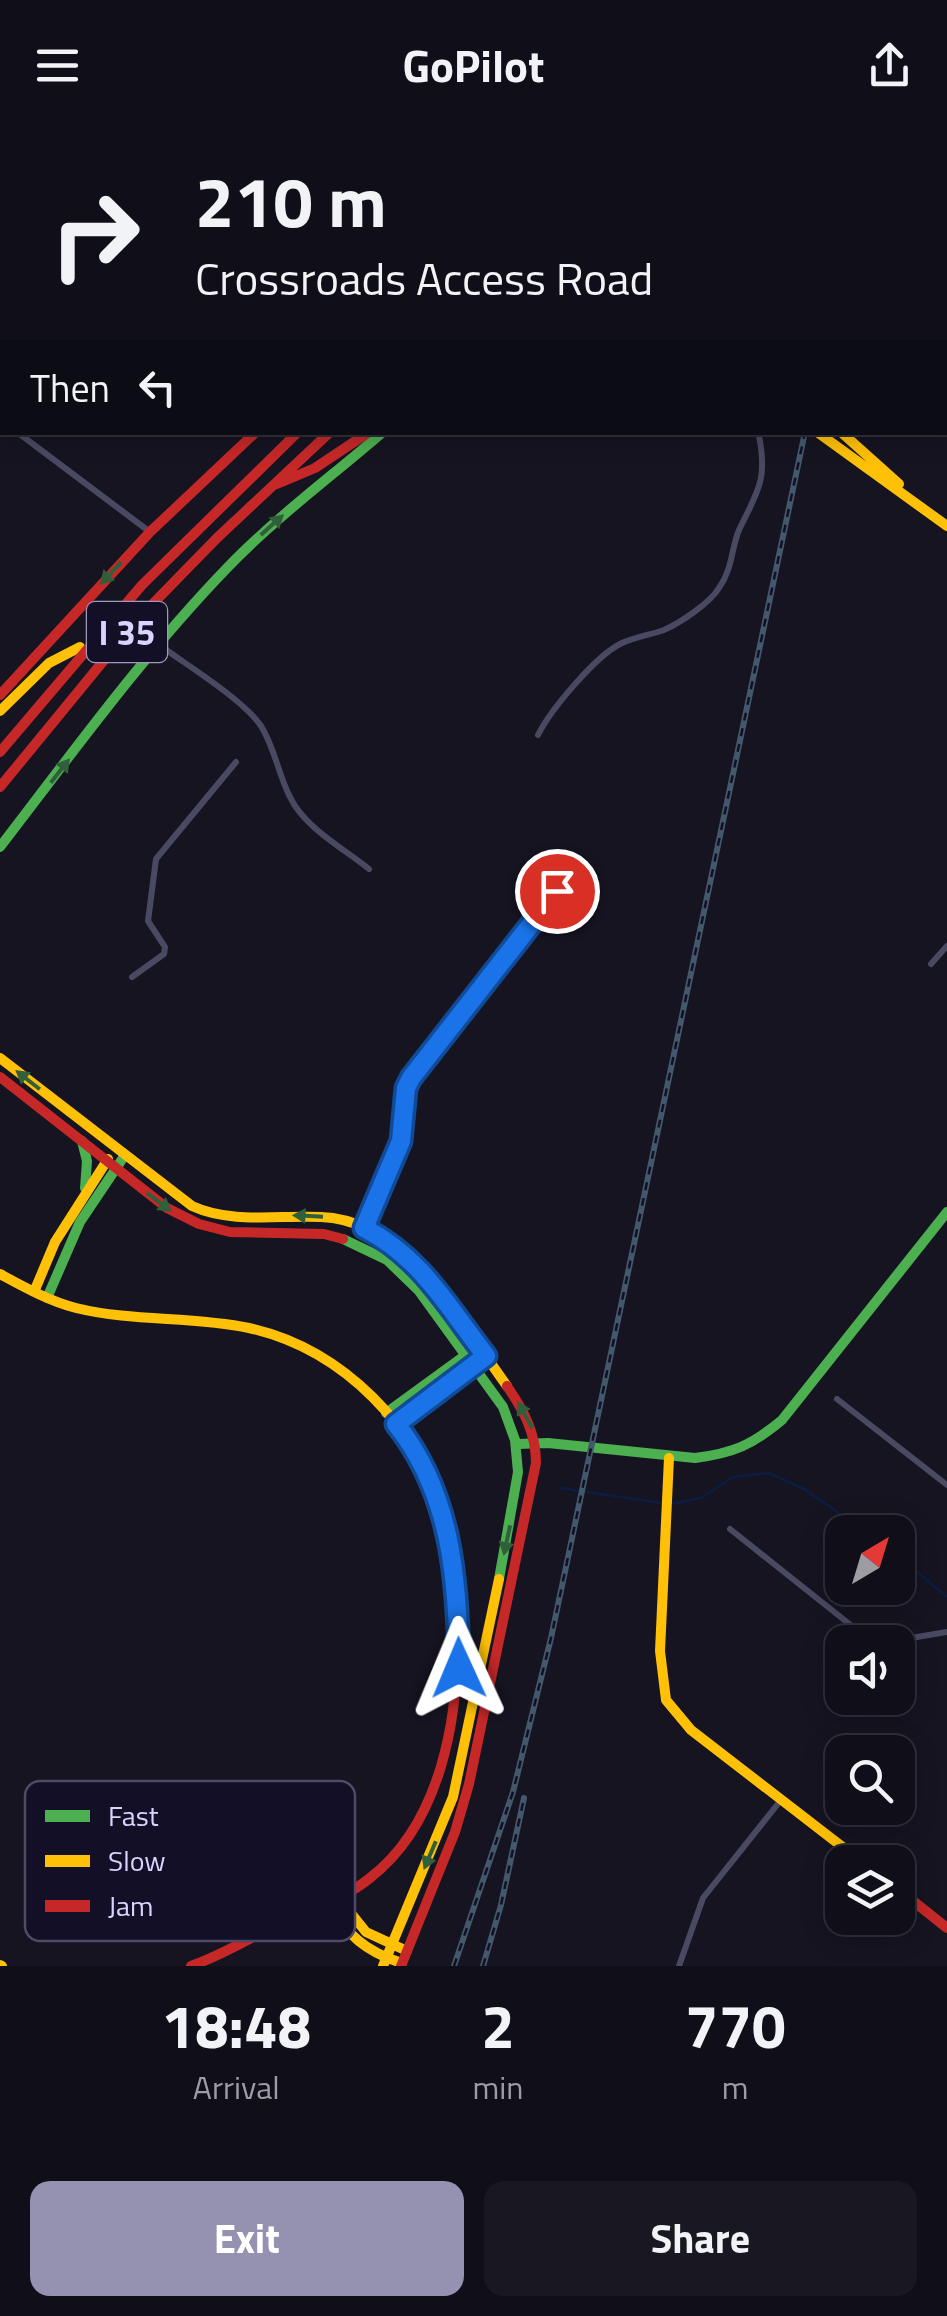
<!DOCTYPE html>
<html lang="en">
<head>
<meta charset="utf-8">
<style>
	:root { --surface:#100f19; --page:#191822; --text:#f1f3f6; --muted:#9c9ca2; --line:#302f38; --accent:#9591b1 }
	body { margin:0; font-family:"Titillium Web",sans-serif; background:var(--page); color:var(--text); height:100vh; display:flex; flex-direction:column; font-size:38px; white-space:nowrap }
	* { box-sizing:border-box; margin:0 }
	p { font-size:32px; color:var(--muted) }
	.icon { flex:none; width:55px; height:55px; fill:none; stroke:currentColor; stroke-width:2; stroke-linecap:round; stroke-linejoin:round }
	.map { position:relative; height:1836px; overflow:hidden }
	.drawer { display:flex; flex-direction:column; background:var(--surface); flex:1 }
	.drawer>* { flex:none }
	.top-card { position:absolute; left:0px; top:0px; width:948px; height:305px; box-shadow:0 5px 25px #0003,0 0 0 2px var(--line); background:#100f19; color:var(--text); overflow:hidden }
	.needle { width:65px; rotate:38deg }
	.fabs { position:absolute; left:825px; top:1385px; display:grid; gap:20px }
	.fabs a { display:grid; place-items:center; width:90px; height:90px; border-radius:20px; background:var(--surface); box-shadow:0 5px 25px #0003,0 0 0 2px var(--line); font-size:50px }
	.pin { position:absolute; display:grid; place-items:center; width:85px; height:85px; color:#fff; margin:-42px; border:5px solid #fff; border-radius:50%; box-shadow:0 2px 10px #0007 }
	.me { position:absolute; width:110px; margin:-55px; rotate:359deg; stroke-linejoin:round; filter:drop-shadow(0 0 8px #0008) }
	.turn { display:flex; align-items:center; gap:35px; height:210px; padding:0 30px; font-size:45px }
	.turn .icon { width:130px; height:130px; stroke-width:2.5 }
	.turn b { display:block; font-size:70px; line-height:85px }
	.then { display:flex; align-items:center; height:95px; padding:0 30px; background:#0003; gap:20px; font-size:38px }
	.eta { display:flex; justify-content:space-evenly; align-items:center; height:170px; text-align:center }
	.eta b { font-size:60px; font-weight:700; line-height:70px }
	.cta { display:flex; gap:20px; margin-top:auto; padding:20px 30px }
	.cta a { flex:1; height:115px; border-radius:20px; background:var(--accent); color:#fff; font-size:40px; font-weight:700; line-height:115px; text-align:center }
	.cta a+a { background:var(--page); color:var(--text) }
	header { display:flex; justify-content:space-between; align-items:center; height:130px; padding:0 30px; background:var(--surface); font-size:45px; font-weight:700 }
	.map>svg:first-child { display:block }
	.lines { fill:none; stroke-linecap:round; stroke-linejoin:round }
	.stream { stroke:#0b1e41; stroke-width:2.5 }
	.street { stroke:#4a4962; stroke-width:6 }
	.fast { stroke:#4caf50; stroke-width:10 }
	.slow { stroke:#ffc107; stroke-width:10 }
	.jam { stroke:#c62828; stroke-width:10 }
	.rail-casing { stroke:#43596b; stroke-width:6 }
	.rail { stroke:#130f26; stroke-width:2.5; stroke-dasharray:8; stroke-linecap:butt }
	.oneway { fill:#305f3b }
	.route-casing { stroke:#114b97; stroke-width:25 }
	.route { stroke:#1a73e8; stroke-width:18 }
	.labels { text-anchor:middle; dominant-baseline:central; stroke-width:10; stroke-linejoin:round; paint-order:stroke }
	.shield { fill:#130f26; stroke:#9e99be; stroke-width:2.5 }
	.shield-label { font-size:35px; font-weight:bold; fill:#d9d4ff }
	.key { fill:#130f26; stroke:#4e4a67; stroke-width:2.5 }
	.key-label { font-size:28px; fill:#d9d4ff }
</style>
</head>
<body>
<header><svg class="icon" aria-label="menu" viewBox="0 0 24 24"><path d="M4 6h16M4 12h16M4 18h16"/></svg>GoPilot<svg class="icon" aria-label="share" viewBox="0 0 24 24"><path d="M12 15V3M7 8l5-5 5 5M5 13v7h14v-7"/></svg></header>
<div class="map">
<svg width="947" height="1836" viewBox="0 0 947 1836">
	<rect width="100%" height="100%" fill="#161421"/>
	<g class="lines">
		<path class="stream" d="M560,1358L662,1373
			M670,1374L701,1368L733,1347L769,1343L806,1360L865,1402
			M898,1426L947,1467"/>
		<path class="street" d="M155,0L159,2
			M0,19L2,21
			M0,157L2,159
			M0,264L2,261
			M0,290L2,292
			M17,302L150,402
			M158,514C185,534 244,570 261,596C275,618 278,644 290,667C304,697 343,718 369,739
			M538,605C551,579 595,527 620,514C634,507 650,505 664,500C680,493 710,473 719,458C733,438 731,419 739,400C757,362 768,351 759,306L754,302
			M931,834L947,816
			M132,847L164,824L165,817L148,791L156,729L236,632
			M365,1097L401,1011L406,959L411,948L557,761
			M837,1269L947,1355
			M730,1399L872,1512
			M887,1512L947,1502
			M838,1555L842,1550
			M679,1836L703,1768L781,1670"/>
		<path class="fast" d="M538,2L540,0
			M769,2L771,0
			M0,717C73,622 144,524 227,438C275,388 331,347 383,302
			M82,1011L87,1031L85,1058
			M343,1109L387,1130L419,1161L503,1277L515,1310L518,1342L499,1449
			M47,1168L80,1092L125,1025
			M386,1283L467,1224
			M518,1314L548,1313L695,1328C734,1323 752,1315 782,1290L947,1082"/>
		<path class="slow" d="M425,0L428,2
			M817,302L947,396
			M841,302L899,354
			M0,581L49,533L80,517
			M0,928L192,1076C231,1094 279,1085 321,1087C409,1090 461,1194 507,1256
			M0,1144C24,1157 49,1171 76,1178C133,1192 192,1186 249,1198C343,1219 420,1298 445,1390C455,1426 457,1466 457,1503
			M34,1162L55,1112L108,1029
			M395,1294L475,1234
			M669,1328L660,1521L666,1570L691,1600L862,1732
			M338,1767L366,1802L407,1821
			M328,1773C347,1805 366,1822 402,1833
			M0,1835L2,1836
			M383,1836L453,1667L499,1449"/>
		<path class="jam" d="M461,0L464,2
			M706,2L710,0
			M743,2L746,0
			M277,354L315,338L369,302
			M0,565L150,402L256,302
			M0,622L142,455L298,302
			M0,657L137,490L217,408L330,302
			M0,947L167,1078L199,1094L230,1102L324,1104L343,1109
			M898,1759L947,1798
			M191,1836C223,1825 251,1807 281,1793C311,1780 344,1769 370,1748C441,1693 459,1588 457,1503
			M401,1836L455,1702L469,1654L536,1333C536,1303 524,1281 507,1256"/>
		<g class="rail-casing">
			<path id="rail" d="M868,2V0
				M454,1836L513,1662L551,1508L805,302
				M483,1836L501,1775L524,1668"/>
		</g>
		<use href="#rail" class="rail"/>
	</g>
	<defs><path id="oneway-solid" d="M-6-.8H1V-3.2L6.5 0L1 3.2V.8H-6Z" transform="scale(2.5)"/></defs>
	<g class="oneway">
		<use href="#oneway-solid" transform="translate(272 395) rotate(-42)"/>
		<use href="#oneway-solid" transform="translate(111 443) rotate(134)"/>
		<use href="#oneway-solid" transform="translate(60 641) rotate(-52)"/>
		<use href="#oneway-solid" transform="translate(28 950) rotate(-142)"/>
		<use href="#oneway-solid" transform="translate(159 1072) rotate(37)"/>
		<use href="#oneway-solid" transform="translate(308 1086) rotate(-177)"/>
		<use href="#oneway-solid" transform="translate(525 1285) rotate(-119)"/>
		<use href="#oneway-solid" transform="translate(507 1410) rotate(102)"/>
		<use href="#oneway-solid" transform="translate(430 1725) rotate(113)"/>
	</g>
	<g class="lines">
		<g class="route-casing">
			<path id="route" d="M459,1538C458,1452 452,1364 396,1294L486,1226C447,1176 422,1128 364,1098L401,1011L406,958L411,948L557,761"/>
		</g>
		<use href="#route" class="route"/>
	</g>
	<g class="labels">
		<rect class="shield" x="87" y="472" width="80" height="60" rx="8"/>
		<g class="shield-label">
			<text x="127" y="502">I 35</text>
		</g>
	</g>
	<rect x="25" y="1651" width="330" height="160" rx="15" class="key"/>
	<rect x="45" y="1680" width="45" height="12" fill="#4caf50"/>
	<rect x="45" y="1725" width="45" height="12" fill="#ffc107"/>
	<rect x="45" y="1770" width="45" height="12" fill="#c62828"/>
	<g class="key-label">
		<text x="108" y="1696">Fast</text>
		<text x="108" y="1741">Slow</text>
		<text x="108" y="1786">Jam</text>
	</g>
</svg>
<div class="fabs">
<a><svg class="needle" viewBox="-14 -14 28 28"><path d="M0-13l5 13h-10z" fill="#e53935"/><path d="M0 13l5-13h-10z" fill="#9c9ca2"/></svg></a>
<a><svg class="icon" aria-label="sound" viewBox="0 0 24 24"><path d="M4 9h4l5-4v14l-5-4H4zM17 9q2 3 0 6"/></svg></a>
<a><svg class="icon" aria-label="search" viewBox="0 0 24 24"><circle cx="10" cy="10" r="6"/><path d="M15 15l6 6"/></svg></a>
<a><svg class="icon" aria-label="layers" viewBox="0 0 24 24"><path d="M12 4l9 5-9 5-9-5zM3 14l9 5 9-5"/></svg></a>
</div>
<div class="pin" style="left:557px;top:761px;background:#d93025"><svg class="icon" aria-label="arrive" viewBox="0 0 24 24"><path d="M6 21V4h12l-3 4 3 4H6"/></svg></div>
<svg class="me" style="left:459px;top:1538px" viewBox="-20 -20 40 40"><path d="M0-17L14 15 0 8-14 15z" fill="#1a73e8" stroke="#fff" stroke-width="4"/></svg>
<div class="top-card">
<div class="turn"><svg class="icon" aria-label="right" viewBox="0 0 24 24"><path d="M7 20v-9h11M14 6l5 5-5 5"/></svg><div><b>210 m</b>Crossroads Access Road</div></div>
<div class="then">Then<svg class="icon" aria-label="left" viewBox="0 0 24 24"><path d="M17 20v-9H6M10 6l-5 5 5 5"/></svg></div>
</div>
</div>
<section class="drawer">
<div class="eta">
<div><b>18:48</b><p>Arrival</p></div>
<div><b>2</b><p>min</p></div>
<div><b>770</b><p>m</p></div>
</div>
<div class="cta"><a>Exit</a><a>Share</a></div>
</section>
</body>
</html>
